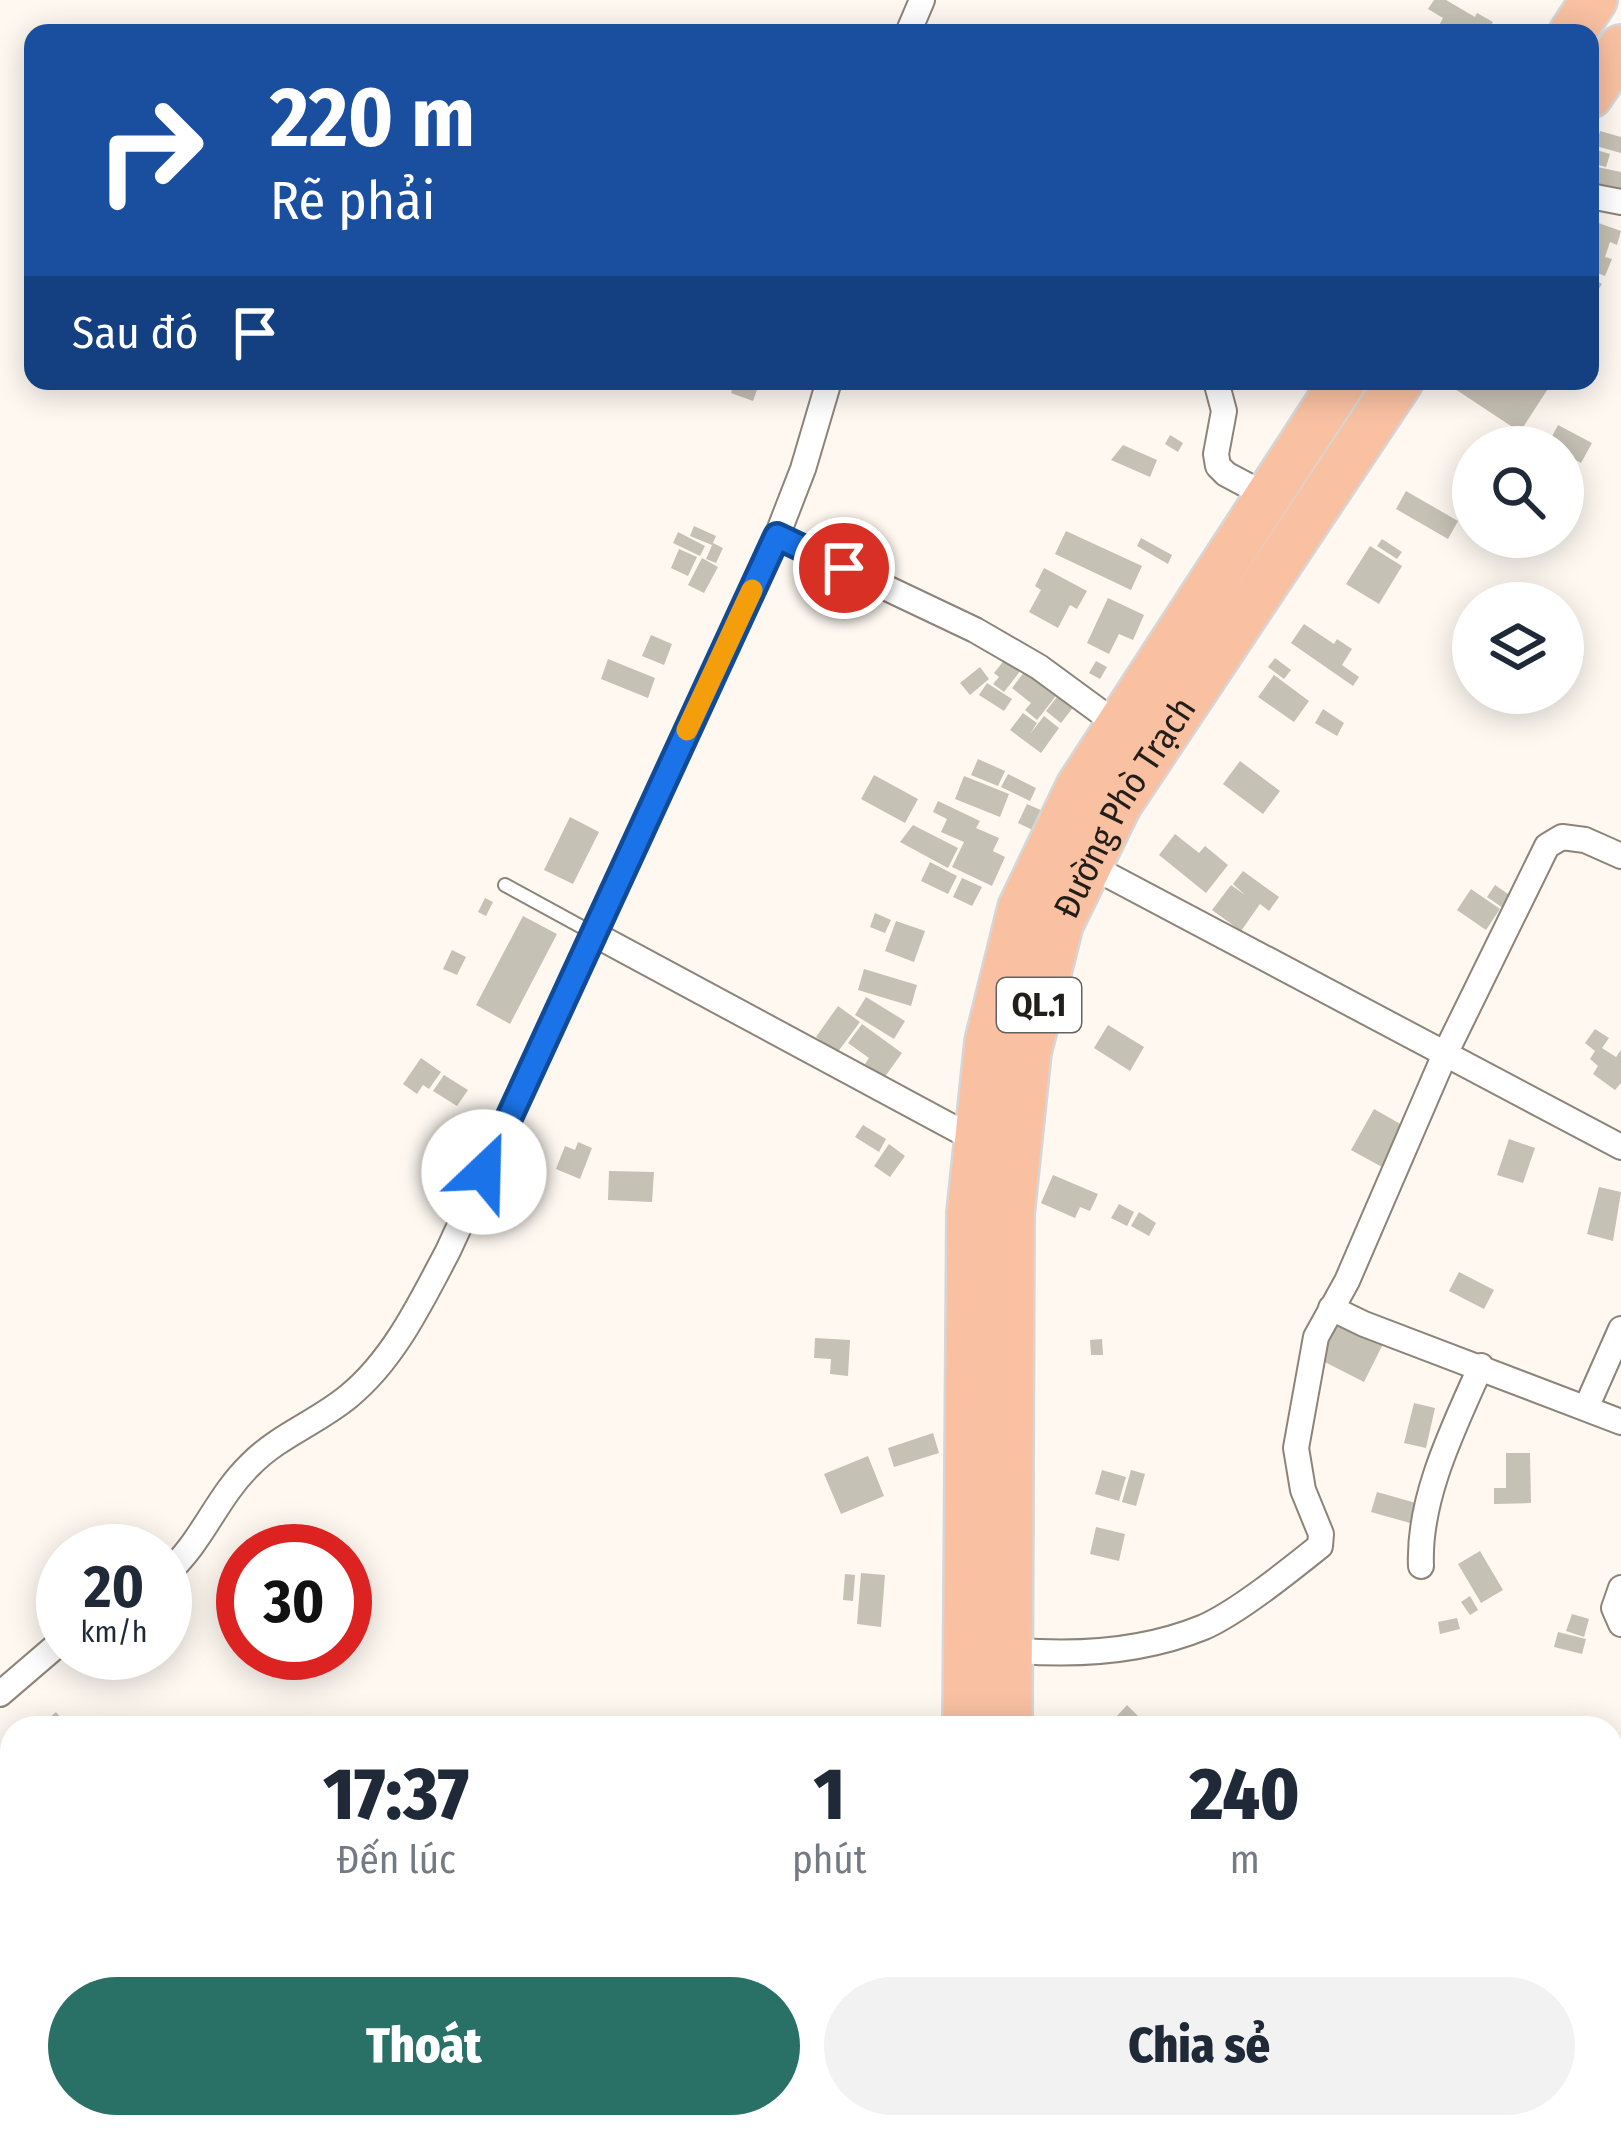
<!DOCTYPE html>
<html lang="vi">
<head>
<meta charset="utf-8">
<style>
	:root { --surface:#fff; --page:#f2f2f3; --text:#1f2937; --muted:#747a83; --accent:#297066 }
	body { margin:0; font-family:"Fira Sans Condensed",sans-serif; background:var(--page); color:var(--text); height:100vh; display:flex; flex-direction:column; font-size:45px; white-space:nowrap }
	* { box-sizing:border-box; margin:0 }
	p { font-size:39px; color:var(--muted) }
	.icon { flex:none; width:66px; height:66px; fill:none; stroke:currentColor; stroke-width:2; stroke-linecap:round; stroke-linejoin:round }
	.map { position:relative; flex:1; overflow:hidden }
	.side { position:absolute; left:0px; top:1716px; width:1623px; height:423px; display:flex; flex-direction:column; background:var(--surface); border-radius:36px 36px 0 0; box-shadow:0 6px 30px #0003 }
	.side>* { flex:none }
	.banner { position:absolute; left:24px; top:24px; width:1575px; height:366px; border-radius:24px; box-shadow:0 6px 30px #0003; background:#1a4fa0; color:#fff; overflow:hidden }
	.controls { position:absolute; left:1452px; top:426px; display:grid; gap:24px }
	.controls a { display:grid; place-items:center; width:132px; height:132px; border-radius:50%; background:var(--surface); box-shadow:0 6px 30px #0003; font-size:60px }
	.speed { position:absolute; left:36px; top:1524px; display:flex; gap:24px; font-size:60px; font-weight:700; text-align:center }
	.speed>* { display:grid; place-content:center; width:156px; height:156px; border-radius:50%; background:var(--surface); box-shadow:0 6px 30px #0003; line-height:1 }
	.speed small { font-size:30px; font-weight:400 }
	.speed .limit { border:18px solid #d22; background:#fff; color:#111 }
	.pin { position:absolute; display:grid; place-items:center; width:102px; height:102px; color:#fff; margin:-51px; border:6px solid #fff; border-radius:50%; box-shadow:0 3px 12px #0007 }
	.me { position:absolute; width:132px; margin:-66px; rotate:24deg; stroke-linejoin:round; filter:drop-shadow(0 0 9px #0008) }
	.turn { display:flex; align-items:center; gap:42px; height:252px; padding:0 48px; font-size:54px }
	.turn .icon { width:156px; height:156px; stroke-width:2.5 }
	.turn b { display:block; font-size:84px; line-height:102px }
	.then { display:flex; align-items:center; height:114px; padding:0 48px; background:#0003; gap:24px; font-size:45px }
	.eta { display:flex; justify-content:space-evenly; align-items:center; height:204px; text-align:center }
	.eta b { font-size:72px; font-weight:800; line-height:84px }
	.primary-button { display:flex; gap:24px; margin-top:auto; padding:24px 48px }
	.primary-button a { flex:1; height:138px; border-radius:72px; background:var(--accent); color:#fff; font-size:48px; font-weight:800; line-height:138px; text-align:center }
	.primary-button a+a { background:var(--page); color:var(--text) }
	.map>svg:first-child { display:block }
	.building { fill:#c5c1b4 }
	.lines { fill:none; stroke-linecap:round; stroke-linejoin:round }
	.lane-casing { stroke:#8c8379; stroke-width:16 }
	.street-casing { stroke:#8c8379; stroke-width:28 }
	.highway-casing { stroke:#d7d6d6; stroke-width:50 }
	.lane { stroke:#fff; stroke-width:12 }
	.street { stroke:#fff; stroke-width:24 }
	.highway { stroke:#f9c1a2; stroke-width:45 }
	.route-casing { stroke:#114b97; stroke-width:30 }
	.route { stroke:#1a73e8; stroke-width:21 }
	.slow { stroke:#f59e0b; stroke-width:21 }
	.labels { text-anchor:middle; dominant-baseline:central; stroke-width:10; stroke-linejoin:round; paint-order:stroke }
	.shield { fill:#fff; stroke:#64625f; stroke-width:3 }
	.shield-label { font-size:33px; font-weight:bold; fill:#221e1a }
	.street-label { font-size:36px; fill:#221e1a; stroke:#fff }
</style>
</head>
<body>
<div class="map">
<svg width="1621" height="2137" viewBox="0 0 1621 2137">
	<rect width="100%" height="100%" fill="#fef8f1"/>
	<path class="building" d="M1434,0H1446L1475,17L1477,13L1493,22L1486,33L1470,24L1465,33H1435L1443,18L1428,9Z
		M1600,131L1621,137V153L1596,146Z
		M1593,149L1610,154L1606,167L1590,163Z
		M1597,167L1621,172V189L1594,183Z
		M1590,220L1621,231L1617,245L1610,242L1605,257L1612,259L1605,276L1590,270Z
		M1590,277L1602,284L1590,302Z
		M735,381H760L753,401L731,393Z
		M1443,381H1553L1520,432Z
		M1558,425L1592,443L1581,463L1563,453V447L1548,444Z
		M1170,435L1183,443L1178,452L1165,444Z
		M1123,445L1157,460L1150,477L1111,460Z
		M1406,491L1458,521L1448,539L1396,509Z
		M694,526L716,536L712,545L690,536Z
		M1066,531L1142,566L1131,590L1055,554Z
		M678,532L705,546L700,556L673,543Z
		M1141,538L1172,555L1168,564L1137,546Z
		M1382,539L1402,552L1397,559L1377,546Z
		M713,543L723,548L716,563L706,559Z
		M1370,546L1402,566L1379,604L1346,584Z
		M679,549L697,557L688,576L671,568Z
		M702,558L718,567L704,593L688,585Z
		M1044,568L1087,591L1077,609L1070,605L1058,628L1029,612L1041,590L1035,586Z
		M1108,598L1144,615L1133,640L1119,634L1109,654L1087,643Z
		M1304,624L1334,644L1337,639L1352,649L1342,665L1359,677L1353,686L1291,643Z
		M651,635L672,644L664,665L642,656Z
		M1006,658L1021,670L1004,692L993,684L999,677L994,673Z
		M1275,658L1291,670L1284,679L1268,667Z
		M608,659L655,678L648,698L601,679Z
		M1096,661L1107,667L1100,679L1089,673Z
		M980,667L989,679L970,695L960,683Z
		M1025,671L1056,696L1037,720L1025,710L1031,703L1012,688Z
		M1274,675L1309,701L1294,722L1258,697Z
		M987,683L1012,699L1004,711L979,695Z
		M1060,693L1075,705L1061,723L1046,711Z
		M1323,709L1344,723L1337,736L1315,723Z
		M1023,713L1037,723L1030,734L1044,716L1059,728L1041,753L1010,730Z
		M978,759L1005,771L998,786L971,775Z
		M1240,761L1280,791L1263,814L1223,784Z
		M1008,774L1036,788L1030,801L1001,787Z
		M874,775L918,799L905,823L861,799Z
		M964,776L1009,794L1000,817L955,799Z
		M938,801L980,821L976,828L999,838L993,851L1005,857L992,886L952,867L964,842L941,832L947,819L933,812Z
		M1027,804L1052,815L1043,835L1018,823Z
		M570,817L599,832L573,884L544,870Z
		M913,825L958,848L948,868L900,842Z
		M1175,834L1199,853L1205,846L1228,865L1206,893L1159,855Z
		M930,862L957,876L948,894L921,881Z
		M1243,871L1279,897L1269,911L1260,904L1241,931L1212,910L1231,885L1245,895L1233,884Z
		M962,878L982,887L972,906L953,897Z
		M1495,885L1511,896L1503,908L1487,897Z
		M1471,889L1500,909L1486,930L1457,910Z
		M485,898L493,902L486,916L478,912Z
		M875,913L891,920L885,933L870,927Z
		M523,916L557,934L510,1024L476,1005Z
		M896,921L925,931L914,962L885,951Z
		M452,950L466,957L457,975L443,969Z
		M864,969L917,985L911,1006L858,990Z
		M866,997L905,1021L894,1039L855,1015Z
		M838,1006L860,1022L837,1053L816,1037Z
		M862,1024L902,1053L884,1078L865,1064L869,1058L848,1043Z
		M1108,1025L1144,1047L1130,1071L1094,1048Z
		M1595,1029L1609,1038L1602,1048L1616,1057L1621,1050V1083L1615,1090L1593,1074L1598,1066L1590,1059L1595,1051L1585,1043Z
		M421,1058L441,1072L429,1089L423,1085L417,1094L403,1084Z
		M444,1075L468,1090L457,1106L433,1091Z
		M1374,1109L1404,1126L1382,1167L1351,1150Z
		M863,1125L886,1139L879,1152L855,1137Z
		M1509,1139L1535,1148L1523,1183L1497,1175Z
		M578,1142L592,1148L580,1179L556,1169L565,1146L575,1150Z
		M889,1144L905,1156L890,1177L874,1166Z
		M609,1171L654,1172L652,1202L608,1200Z
		M1053,1175L1098,1194L1090,1211L1080,1207L1075,1218L1041,1203Z
		M1599,1187L1621,1192L1613,1241L1587,1234Z
		M1119,1204L1134,1212L1127,1226L1111,1218Z
		M1139,1212L1156,1223L1149,1236L1131,1226Z
		M1459,1272L1494,1290L1484,1309L1449,1291Z
		M1340,1320L1384,1342L1364,1382L1313,1356L1325,1332L1332,1336Z
		M815,1338L850,1340L848,1376L830,1374L831,1359L814,1358Z
		M1102,1339L1103,1355H1091L1090,1340Z
		M1414,1403L1435,1408L1426,1448L1404,1443Z
		M933,1433L939,1453L894,1467L888,1448Z
		M1506,1453H1530L1531,1503L1494,1504V1488H1506Z
		M868,1456L884,1496L841,1514L824,1474Z
		M1102,1470L1126,1477L1119,1501L1095,1494Z
		M1131,1470L1145,1474L1136,1506L1122,1502Z
		M1377,1492L1416,1503L1410,1523L1371,1512Z
		M1096,1527L1125,1534L1119,1561L1090,1554Z
		M1480,1551L1503,1590L1481,1603L1458,1564Z
		M861,1573L885,1575L881,1627L857,1624Z
		M845,1574L855,1575L853,1601L843,1600Z
		M1470,1596L1478,1610L1470,1615L1461,1602Z
		M1572,1614L1589,1619L1584,1637L1566,1631Z
		M1457,1618L1460,1629L1440,1634L1438,1622Z
		M1558,1632L1586,1639L1582,1654L1554,1647Z
		M1127,1705L1145,1723L1141,1728H1106Z
		M56,1712L69,1728H57L49,1718Z
		M534,2127H566L548,2137H540Z
		M998,2127H1038L1051,2137H1011Z"/>
	<g class="lines">
		<g class="lane-casing">
			<path id="lane" d="M505,885L591,932"/>
		</g>
		<g class="street-casing">
			<path id="street" d="M908,33L922,0
				M1590,196L1621,202
				M1216,381L1224,411L1216,454L1218,466L1226,474L1267,496
				M777,536L975,630L1039,667L1118,725
				M1089,865L1621,1147
				M592,933L978,1141
				M1331,1308L1364,1324L1621,1422
				M1586,1408L1621,1329
				M1421,1566C1418,1498 1454,1427 1481,1366
				M165,1575C202,1543 216,1498 250,1465C278,1436 318,1422 349,1396C394,1359 421,1302 448,1251L777,536L803,469L829,381
				M1621,1588L1614,1608L1621,1624
				M1009,1650C1073,1656 1143,1652 1204,1627C1238,1612 1290,1570 1320,1546L1321,1534L1303,1490L1296,1448L1316,1337L1347,1281L1445,1054L1547,846L1562,837L1585,840L1621,856
				M0,1694L63,1640
				M0,1861L12,1890
				M131,2127L137,2137
				M1246,2127L1255,2137"/>
		</g>
		<g class="highway-casing">
			<g id="highway">
				<path d="M1572,33L1594,0"/>
				<path d="M1590,95L1621,48"/>
				<path d="M966,1728L970,1213L988,1042L1021,908L1079,787L1343,381"/>
				<path id="s1" d="M1009,1728L1011,1214L1028,1052L1060,924L1118,805L1400,381"/>
				<path d="M845,2137L849,2127"/>
				<path d="M892,2137L896,2127"/>
			</g>
		</g>
		<use href="#lane" class="lane"/>
		<use href="#street" class="street"/>
		<use href="#highway" class="highway"/>
	</g>
	<g class="lines">
		<g class="route-casing">
			<path id="route" d="M484,1172L777,536L844,568"/>
		</g>
		<use href="#route" class="route"/>
		<path class="slow" d="M687,730L752,590"/>
	</g>
	<g class="labels">
		<rect class="shield" x="997" y="978" width="84" height="54" rx="9"/>
		<g class="shield-label">
			<text x="1039" y="1005">QL.1</text>
		</g>
		<g class="street-label">
			<text stroke="none"><textPath href="#s1" startOffset="942">Đường Phò Trạch</textPath></text>
		</g>
	</g>
</svg>
<div class="controls">
<a><svg class="icon" aria-label="search" viewBox="0 0 24 24"><circle cx="10" cy="10" r="6"/><path d="M15 15l6 6"/></svg></a>
<a><svg class="icon" aria-label="layers" viewBox="0 0 24 24"><path d="M12 4l9 5-9 5-9-5zM3 14l9 5 9-5"/></svg></a>
</div>
<div class="speed"><div>20<small>km/h</small></div><div class="limit">30</div></div>
<div class="pin" style="left:844px;top:568px;background:#d93025"><svg class="icon" aria-label="arrive" viewBox="0 0 24 24"><path d="M6 21V4h12l-3 4 3 4H6"/></svg></div>
<svg class="me" style="left:484px;top:1172px" viewBox="-20 -20 40 40"><circle r="19" fill="#fff"/><path d="M0-13L10 11 0 6-10 11z" fill="#1a73e8"/></svg>
<div class="banner">
<div class="turn"><svg class="icon" aria-label="right" viewBox="0 0 24 24"><path d="M7 20v-9h11M14 6l5 5-5 5"/></svg><div><b>220 m</b>Rẽ phải</div></div>
<div class="then">Sau đó<svg class="icon" aria-label="arrive" viewBox="0 0 24 24"><path d="M6 21V4h12l-3 4 3 4H6"/></svg></div>
</div>
<section class="side">
<div class="eta">
<div><b>17:37</b><p>Đến lúc</p></div>
<div><b>1</b><p>phút</p></div>
<div><b>240</b><p>m</p></div>
</div>
<div class="primary-button"><a>Thoát</a><a>Chia sẻ</a></div>
</section>
</div>
</body>
</html>
